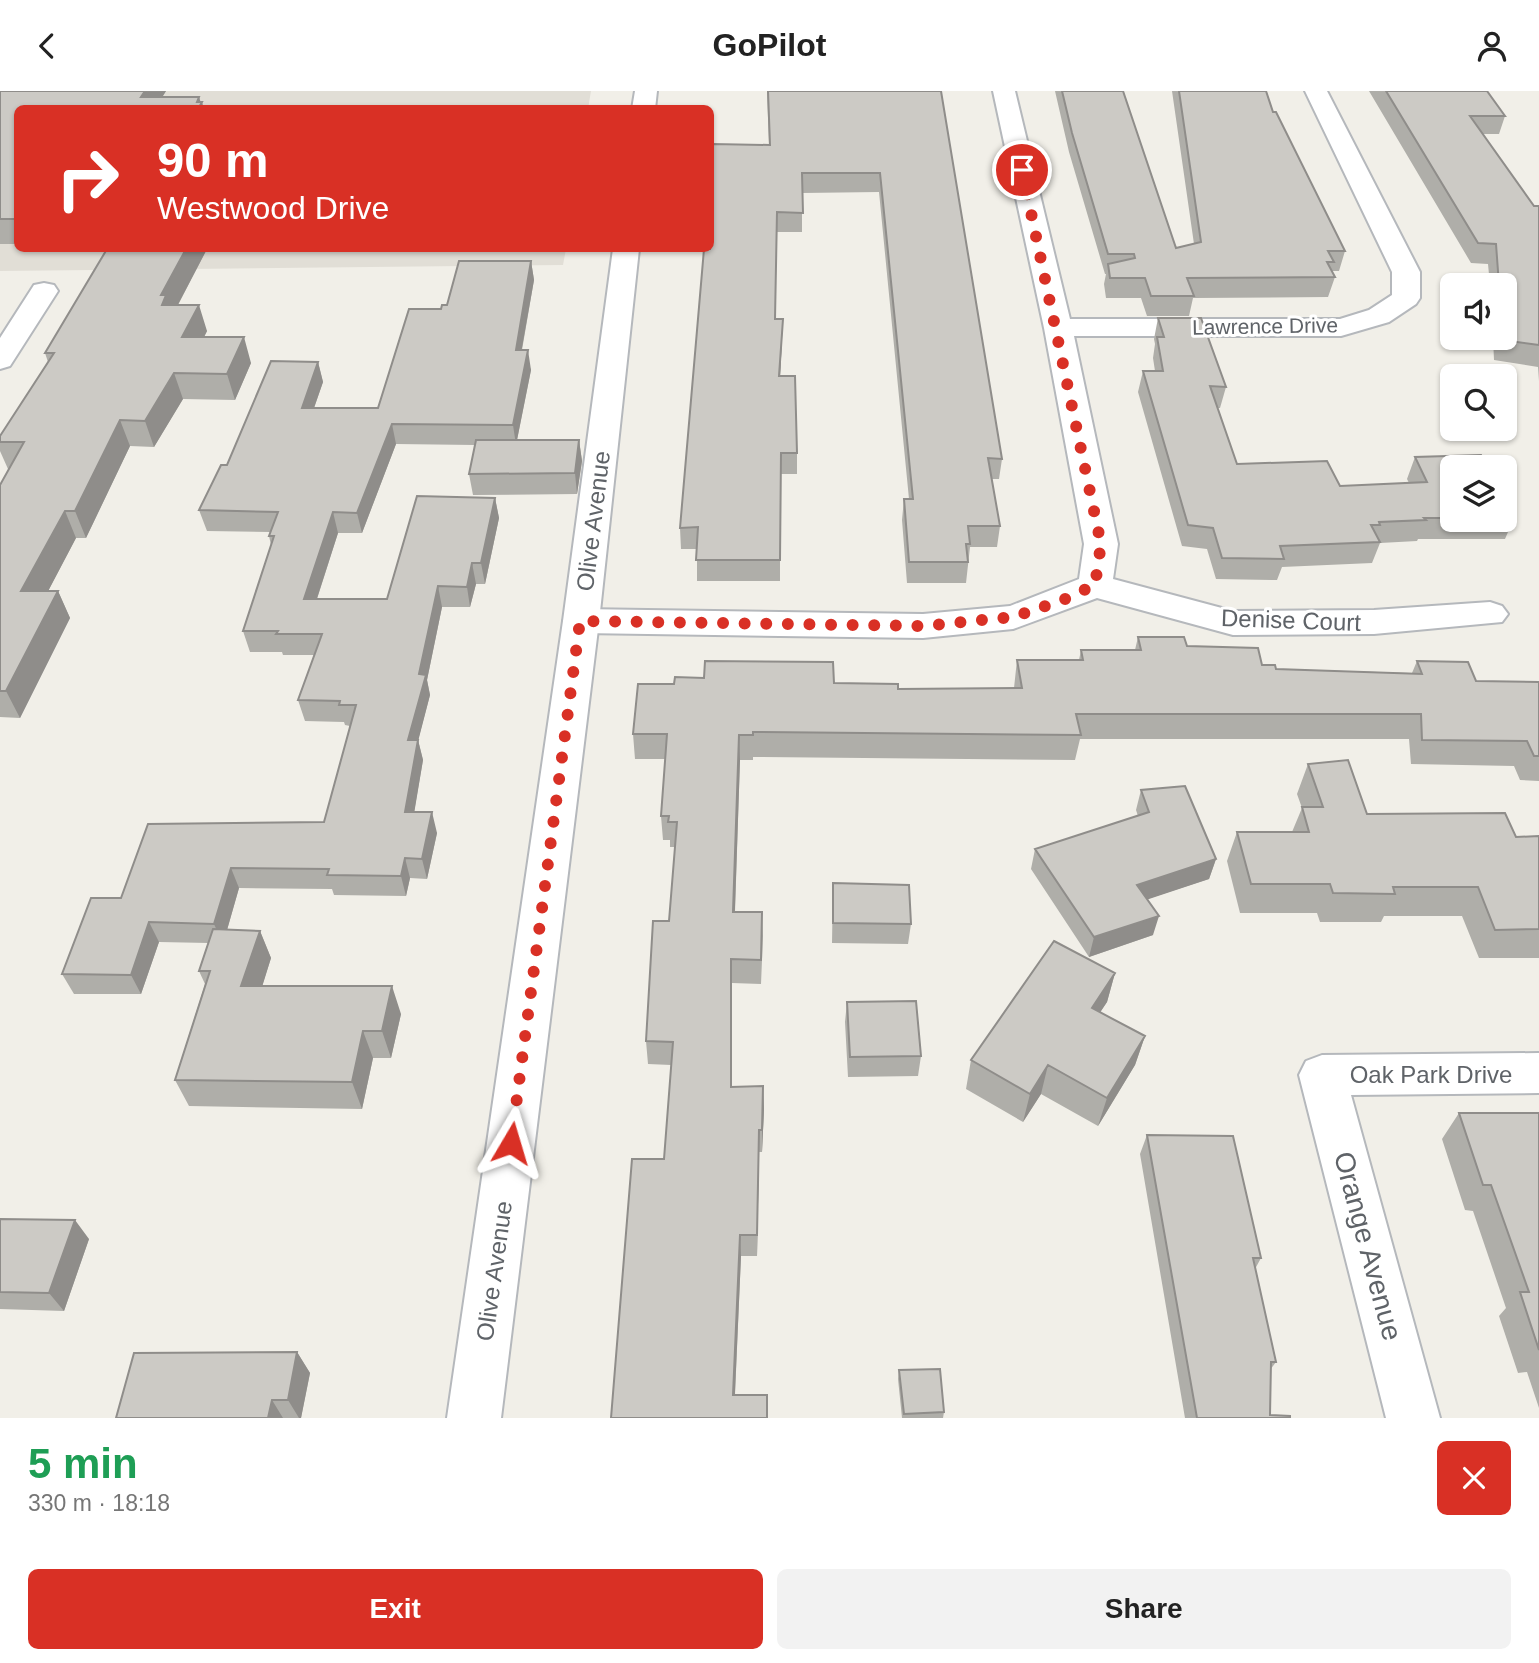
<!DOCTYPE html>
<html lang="en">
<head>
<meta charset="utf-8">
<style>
	:root { --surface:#fff; --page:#f2f2f2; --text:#222; --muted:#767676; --accent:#d93025 }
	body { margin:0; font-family:Helvetica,sans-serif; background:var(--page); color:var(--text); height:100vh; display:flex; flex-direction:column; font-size:26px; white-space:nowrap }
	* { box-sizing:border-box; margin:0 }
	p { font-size:23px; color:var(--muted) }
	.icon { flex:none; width:38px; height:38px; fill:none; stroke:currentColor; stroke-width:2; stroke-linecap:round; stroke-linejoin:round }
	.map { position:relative; height:1327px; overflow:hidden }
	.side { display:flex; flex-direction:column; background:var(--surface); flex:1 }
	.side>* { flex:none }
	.banner { position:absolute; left:14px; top:14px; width:700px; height:147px; border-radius:10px; box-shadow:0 2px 5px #0004; background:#d93025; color:#fff; overflow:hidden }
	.controls { position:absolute; left:1440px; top:182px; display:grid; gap:14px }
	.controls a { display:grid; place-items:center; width:77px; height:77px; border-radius:10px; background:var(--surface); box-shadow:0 2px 5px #0004; font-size:35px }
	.pin { position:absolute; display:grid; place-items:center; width:60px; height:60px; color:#fff; margin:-30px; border:4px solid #fff; border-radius:50%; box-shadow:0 2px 7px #0007 }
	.me { position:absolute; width:77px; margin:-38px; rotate:7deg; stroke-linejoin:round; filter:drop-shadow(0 0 5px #0008) }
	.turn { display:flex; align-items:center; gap:24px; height:147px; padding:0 28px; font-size:32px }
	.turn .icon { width:91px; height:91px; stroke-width:2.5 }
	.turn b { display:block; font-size:49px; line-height:60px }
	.round { display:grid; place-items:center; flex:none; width:74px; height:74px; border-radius:10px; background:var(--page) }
	.overview { display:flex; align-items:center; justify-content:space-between; height:119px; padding:0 28px }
	h1 { font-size:42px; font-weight:600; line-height:52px; color:#1e9e55 }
	.primary-button { display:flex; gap:14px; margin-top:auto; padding:14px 28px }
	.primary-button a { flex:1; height:80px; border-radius:10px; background:var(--accent); color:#fff; font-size:28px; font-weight:600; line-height:80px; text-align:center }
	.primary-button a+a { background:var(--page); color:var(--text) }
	header { display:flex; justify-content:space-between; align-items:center; height:91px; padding:0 28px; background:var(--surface); font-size:32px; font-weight:600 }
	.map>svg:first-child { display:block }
	.education { fill:#e1ded6 }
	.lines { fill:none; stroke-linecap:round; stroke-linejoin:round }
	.minor-casing { stroke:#b5b8bc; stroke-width:4 }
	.tertiary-casing { stroke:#b5b8bc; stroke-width:4 }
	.minor { fill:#fff; fill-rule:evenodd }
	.tertiary { fill:#fff; fill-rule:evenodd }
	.wall { fill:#afaea9 }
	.shaded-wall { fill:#8f8d8a }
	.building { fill:#cccac5; stroke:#8f8d8a; stroke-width:2 }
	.route { stroke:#d93025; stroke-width:12; stroke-dasharray:0 21.6 }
	.labels { text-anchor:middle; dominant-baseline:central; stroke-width:6; stroke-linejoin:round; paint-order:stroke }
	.far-street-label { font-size:21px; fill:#5f6368; stroke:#fff }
	.street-label { font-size:24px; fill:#5f6368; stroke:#fff }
	.near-street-label { font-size:28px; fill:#5f6368; stroke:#fff }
</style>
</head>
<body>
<header><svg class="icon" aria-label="back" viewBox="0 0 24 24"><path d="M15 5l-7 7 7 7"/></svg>GoPilot<svg class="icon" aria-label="person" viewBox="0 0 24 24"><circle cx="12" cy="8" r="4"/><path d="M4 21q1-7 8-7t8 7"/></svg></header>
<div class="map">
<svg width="1539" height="1327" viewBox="0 0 1539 1327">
	<rect width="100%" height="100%" fill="#f1efe8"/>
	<path class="education" d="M0,0H591L588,18H18V158H566L563,174L0,180Z"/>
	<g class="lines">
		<g class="minor-casing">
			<path id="minor" d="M993,0H1015L1070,228H1340L1369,219L1392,204V181L1305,0H1327L1420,181V207L1416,213L1389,231L1341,245H1074L1118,453L1113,488L1233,520L1374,519L1490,511L1502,515L1508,523L1502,531L1374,543L1233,544L1097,507L1013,538L923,547L581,542L569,538L563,530L569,522L581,518L923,523L1010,515L1079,488L1084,453L1044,237Z
				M44,192L54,194L58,200L10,275L0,278V247L34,194Z
				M1539,962V1002L1351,1004L1440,1327H1386L1299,984L1306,970L1322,964Z"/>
		</g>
		<g class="tertiary-casing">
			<path id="tertiary" d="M635,0H657L655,18H632Z
				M613,158H639L599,530L501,1327H447L563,530Z"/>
		</g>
		<use href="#minor" class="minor"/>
		<use href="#tertiary" class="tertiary"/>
	</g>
	<path class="wall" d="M0,0H166L162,6L18,18V153H0Z
		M767,0H941L1002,368L999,388H992L1000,435L997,456H970L966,492H907L902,429L904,408H909L879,101L802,102V141H777L775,228L782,248L780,285L797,362V383H780V490H697V458H681L680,437L769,54Z
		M1055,0H1123L1176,157L1194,153L1172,0H1266L1273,21L1345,160L1339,180H1332L1335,186L1328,206L1193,207L1189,225H1147L1141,207H1106L1104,193L1106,183H1105L1069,61Z
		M1369,0H1487L1505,25L1499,43H1483L1534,115H1539V290L1538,276L1494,269L1493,247H1505V194H1490L1488,173L1471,172Z
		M207,158L178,214L207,240L204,246L251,272L235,309L183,308L154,356L130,355L86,447H76L48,500H58L70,527L20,627L0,626V394L9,378H8L0,360V345L48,271L45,262Z
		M531,170L534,189L522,259L531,279L517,349H579L582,370L577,403L473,404L469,383L475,354L396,353L362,442H338L317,508H387L495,407L499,427L485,493H476L470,516H442L427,589L430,604L418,649L423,669L414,721L437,742L427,788L410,787L406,805L334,804L332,798L239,797L227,839L260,840L271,867L262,895L401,923L391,967H373L362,1018L189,1015L175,989L205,893L199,880L209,852L159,851L141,903H74L62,883L121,807L324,731L350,635L345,634L344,631L305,630L298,609L314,564H283L282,561H250L243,540L271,454L269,445L270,441L207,440L199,419L227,374L318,271L323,291L314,317H378L441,218Z
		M1158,227L1226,296L1220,317H1217L1237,373L1340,395L1409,392L1407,388L1415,366L1452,376V429H1505V409L1514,427L1505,448H1418L1417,450L1380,452L1372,472L1282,476L1277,489L1216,488L1207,458L1182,455L1138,301L1143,280H1155L1153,267L1155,253L1154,248Z
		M1138,546L1187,555L1276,578L1412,582L1417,570L1476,590L1539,591V690L1520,689L1514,675L1411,673L1409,648H1080L1075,669L753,666V669H740L735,821H762L763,845L761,893L732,892V996L763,995L764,1018L762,1061H759L757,1165H741L735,1304L611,1327L664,1068L671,974L648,973L646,950L669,830L675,756H670V749H663L661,725L665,668H635L633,643L834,592L898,598L1014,597L1017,569H1079L1081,559H1135Z
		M1308,673L1367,723L1516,746L1539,745V867H1479L1462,825H1384L1381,831H1320L1317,822H1240L1227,770L1237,741H1292L1302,717L1297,703Z
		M1141,699L1216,768L1209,788L1147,808L1153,844L1089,866L1031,778L1035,758L1138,725L1136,719Z
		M833,792L911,833L908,853L832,852Z
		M1115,882L1107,911L1100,921L1145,945L1135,974L1098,1035L1041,1003L1023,1031L966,998L971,969Z
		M847,911L921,965L918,985L848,986L845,931Z
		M1459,1022H1539V1317L1527,1281L1518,1282L1499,1225L1506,1217L1473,1120L1465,1119L1442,1048Z
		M1147,1044L1261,1167L1255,1178L1276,1271L1270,1279V1324L1290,1327H1185L1140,1063Z
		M0,1128L89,1148L64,1220L0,1218Z
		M297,1261L310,1282L301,1327H116Z
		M899,1279L944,1321L943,1327H902L898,1288Z"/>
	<path class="shaded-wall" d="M145,0H166L155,18L141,6Z
		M199,6L201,12L202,11L204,18H198L197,11Z
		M186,158H207L173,223L162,214L161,204Z
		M531,170L534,189L518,279L516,259Z
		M199,214L207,240L191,272L182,246Z
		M783,228L782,248L779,306V285Z
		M244,246L251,272L235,309L227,283Z
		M528,259L531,279L516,354L513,334Z
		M318,271L323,291L307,337L302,317Z
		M174,282L183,308L154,356L145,330Z
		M120,329L130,355L86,447L75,420Z
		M392,333L396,353L362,442L357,422Z
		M579,349L582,370L577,403L575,382Z
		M495,407L499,427L485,493L481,472Z
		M65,420L76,447L34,527L21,500Z
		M333,421L338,442L310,529L304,508Z
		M472,472L476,493L470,516L467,496Z
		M438,495L442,516L427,589L430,604L413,670L408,649L419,583Z
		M58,500L70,527L20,627L6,600Z
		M739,644L740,669L734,845L733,821Z
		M418,649L423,669L411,741L405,721Z
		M432,721L437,742L427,788L422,768Z
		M405,767L410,787L406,805L401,785Z
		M1216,768L1209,788L1131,814L1137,794Z
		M231,777L239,797L223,853L214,833Z
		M1159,825L1153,844L1089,866L1094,846Z
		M149,831L159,851L141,903L131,884Z
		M260,840L271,867L254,922L241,895Z
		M731,868L732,892V1019L731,996Z
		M1115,882L1107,911L1084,946L1092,917Z
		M392,895L401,923L391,967L382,940Z
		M363,940L373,967L362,1018L352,991Z
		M1145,945L1135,974L1098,1035L1107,1007Z
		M1048,974L1041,1003L1023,1031L1030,1003Z
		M763,995L764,1018L762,1061V1039Z
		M759,1039V1061L757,1165V1144Z
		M75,1129L89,1148L64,1220L49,1202Z
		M740,1144L741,1165L734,1323L733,1304Z
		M297,1261L310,1282L301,1327H299L288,1309Z
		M272,1309L283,1327H268Z"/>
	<path class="building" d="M0,0H145L141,6H199L197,11H202L198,18H18V128H0Z
		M768,0H941L1002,368L988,367L1000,435H968L970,453H966L968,471H909L904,408H913L880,82H802L803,122L777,121L775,228H783L779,285H795L797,362H781L780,469H696L698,436L680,437L704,158H710V79L713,53L770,54Z
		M1062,0H1123L1176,157L1201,151L1179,0H1266L1273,21H1276L1345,160H1328L1334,171H1327L1335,186L1187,187L1194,205H1151L1145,187H1110L1108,173L1135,167L1134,163H1108L1072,42Z
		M1386,0H1487L1505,25H1470L1534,115H1539V254L1502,249V247H1505V194H1499L1496,153L1478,152Z
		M107,158H186L161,204H166L162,214H199L182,246H244L227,283L174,282L145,330L120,329L75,420H65L21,500H58L6,600H0V394L24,351H0V345L54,262H45Z
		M459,170H531L516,259H528L513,334L392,333L357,422L333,421L304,508H387L417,405L495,407L481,472H472L467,496L438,495L419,583L426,584L408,649H418L405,721H432L422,768L405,767L401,785L327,784L329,778L231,777L214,833L149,831L131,884L62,883L91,807H121L148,733L324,731L356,614H339L340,610L298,609L322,543H276L278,540H243L274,445H269L278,421L199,419L221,374H227L271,270L318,271L302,317H378L409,218H441L442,214H447Z
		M1158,227H1201L1226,296L1210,295L1237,373L1327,370L1340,395L1427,391L1415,366L1481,364L1487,376H1452V427H1424L1426,429L1379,431L1380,434H1371L1380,451L1280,455L1284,468L1222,467L1213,437L1188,434L1143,280H1163L1157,246H1164Z
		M476,349H579L575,382L469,383Z
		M1505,409L1514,427H1505Z
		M1138,546H1184L1187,555L1258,557L1262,574H1275L1276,578L1422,583L1417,570L1468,571L1476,590L1539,591V665H1534L1527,650L1422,649L1421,623H1076L1081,644L753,641V644H739L733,821H762L761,869L731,868V996L763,995L762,1039H759L757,1144H740L733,1304H767V1327H611L632,1068H664L673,951L646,950L653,830H669L677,731H668L669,725H661L667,643H633L638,593H674L675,586L704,587L705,570L833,571L834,592L898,593V598L1022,597L1017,569H1083L1081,559H1141Z
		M1348,669L1367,723L1505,722L1516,746L1539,745V838L1495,839L1478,796H1393L1395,803L1333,802L1330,793H1251L1237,741H1309L1302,716H1323L1308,673Z
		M1185,695L1216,768L1137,794L1159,825L1094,846L1035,758L1149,721L1141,699Z
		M833,792L909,794L911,833L833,832Z
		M213,838L260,840L241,895H392L382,940H363L352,991L175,989L210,880H199Z
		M1054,850L1115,882L1092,917L1145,945L1107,1007L1048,974L1030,1003L971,969Z
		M916,910L921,965L850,966L847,911Z
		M1459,1022H1539V1259L1520,1201H1529L1491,1094H1483Z
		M1147,1044L1233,1045L1261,1167H1253L1276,1271H1271L1270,1324L1290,1325V1327H1197Z
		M0,1128L75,1129L49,1202L0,1201Z
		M297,1261L288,1309H272L268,1327H116L134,1262Z
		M940,1278L944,1321L904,1323L899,1279Z"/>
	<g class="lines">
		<path class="route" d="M511,1052L580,530L923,535L1013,526L1063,509L1095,494L1101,453L1022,79"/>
	</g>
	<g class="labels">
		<g class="far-street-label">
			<text transform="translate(1265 235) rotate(-1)">Lawrence Drive</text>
		</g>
		<g class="street-label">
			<text transform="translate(593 430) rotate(-83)">Olive Avenue</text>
			<text transform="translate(1291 529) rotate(2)">Denise Court</text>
			<text x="1431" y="983">Oak Park Drive</text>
			<text transform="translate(494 1180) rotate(-82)">Olive Avenue</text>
		</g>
		<g class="near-street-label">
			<text transform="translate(1368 1155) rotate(75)">Orange Avenue</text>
		</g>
	</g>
</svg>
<div class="controls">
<a><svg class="icon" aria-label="sound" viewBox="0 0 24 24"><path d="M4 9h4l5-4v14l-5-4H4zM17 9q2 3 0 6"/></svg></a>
<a><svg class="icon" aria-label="search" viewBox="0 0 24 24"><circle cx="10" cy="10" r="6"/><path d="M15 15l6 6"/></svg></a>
<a><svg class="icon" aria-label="layers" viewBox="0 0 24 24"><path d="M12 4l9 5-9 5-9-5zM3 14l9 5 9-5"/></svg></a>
</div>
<div class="pin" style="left:1022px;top:79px;background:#d93025"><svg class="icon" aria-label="arrive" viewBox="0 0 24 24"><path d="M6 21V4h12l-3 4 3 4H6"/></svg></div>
<svg class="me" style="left:511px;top:1052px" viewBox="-20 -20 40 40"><path d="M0-17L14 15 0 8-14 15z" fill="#d93025" stroke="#fff" stroke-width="4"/></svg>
<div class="banner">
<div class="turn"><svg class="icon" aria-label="right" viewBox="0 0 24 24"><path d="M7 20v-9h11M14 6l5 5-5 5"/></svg><div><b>90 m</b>Westwood Drive</div></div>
</div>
</div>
<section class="side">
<div class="overview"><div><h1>5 min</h1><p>330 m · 18:18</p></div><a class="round" style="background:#d93025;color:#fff"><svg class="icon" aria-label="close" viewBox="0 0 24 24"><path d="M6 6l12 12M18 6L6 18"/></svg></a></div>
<div class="primary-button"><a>Exit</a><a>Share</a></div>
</section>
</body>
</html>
